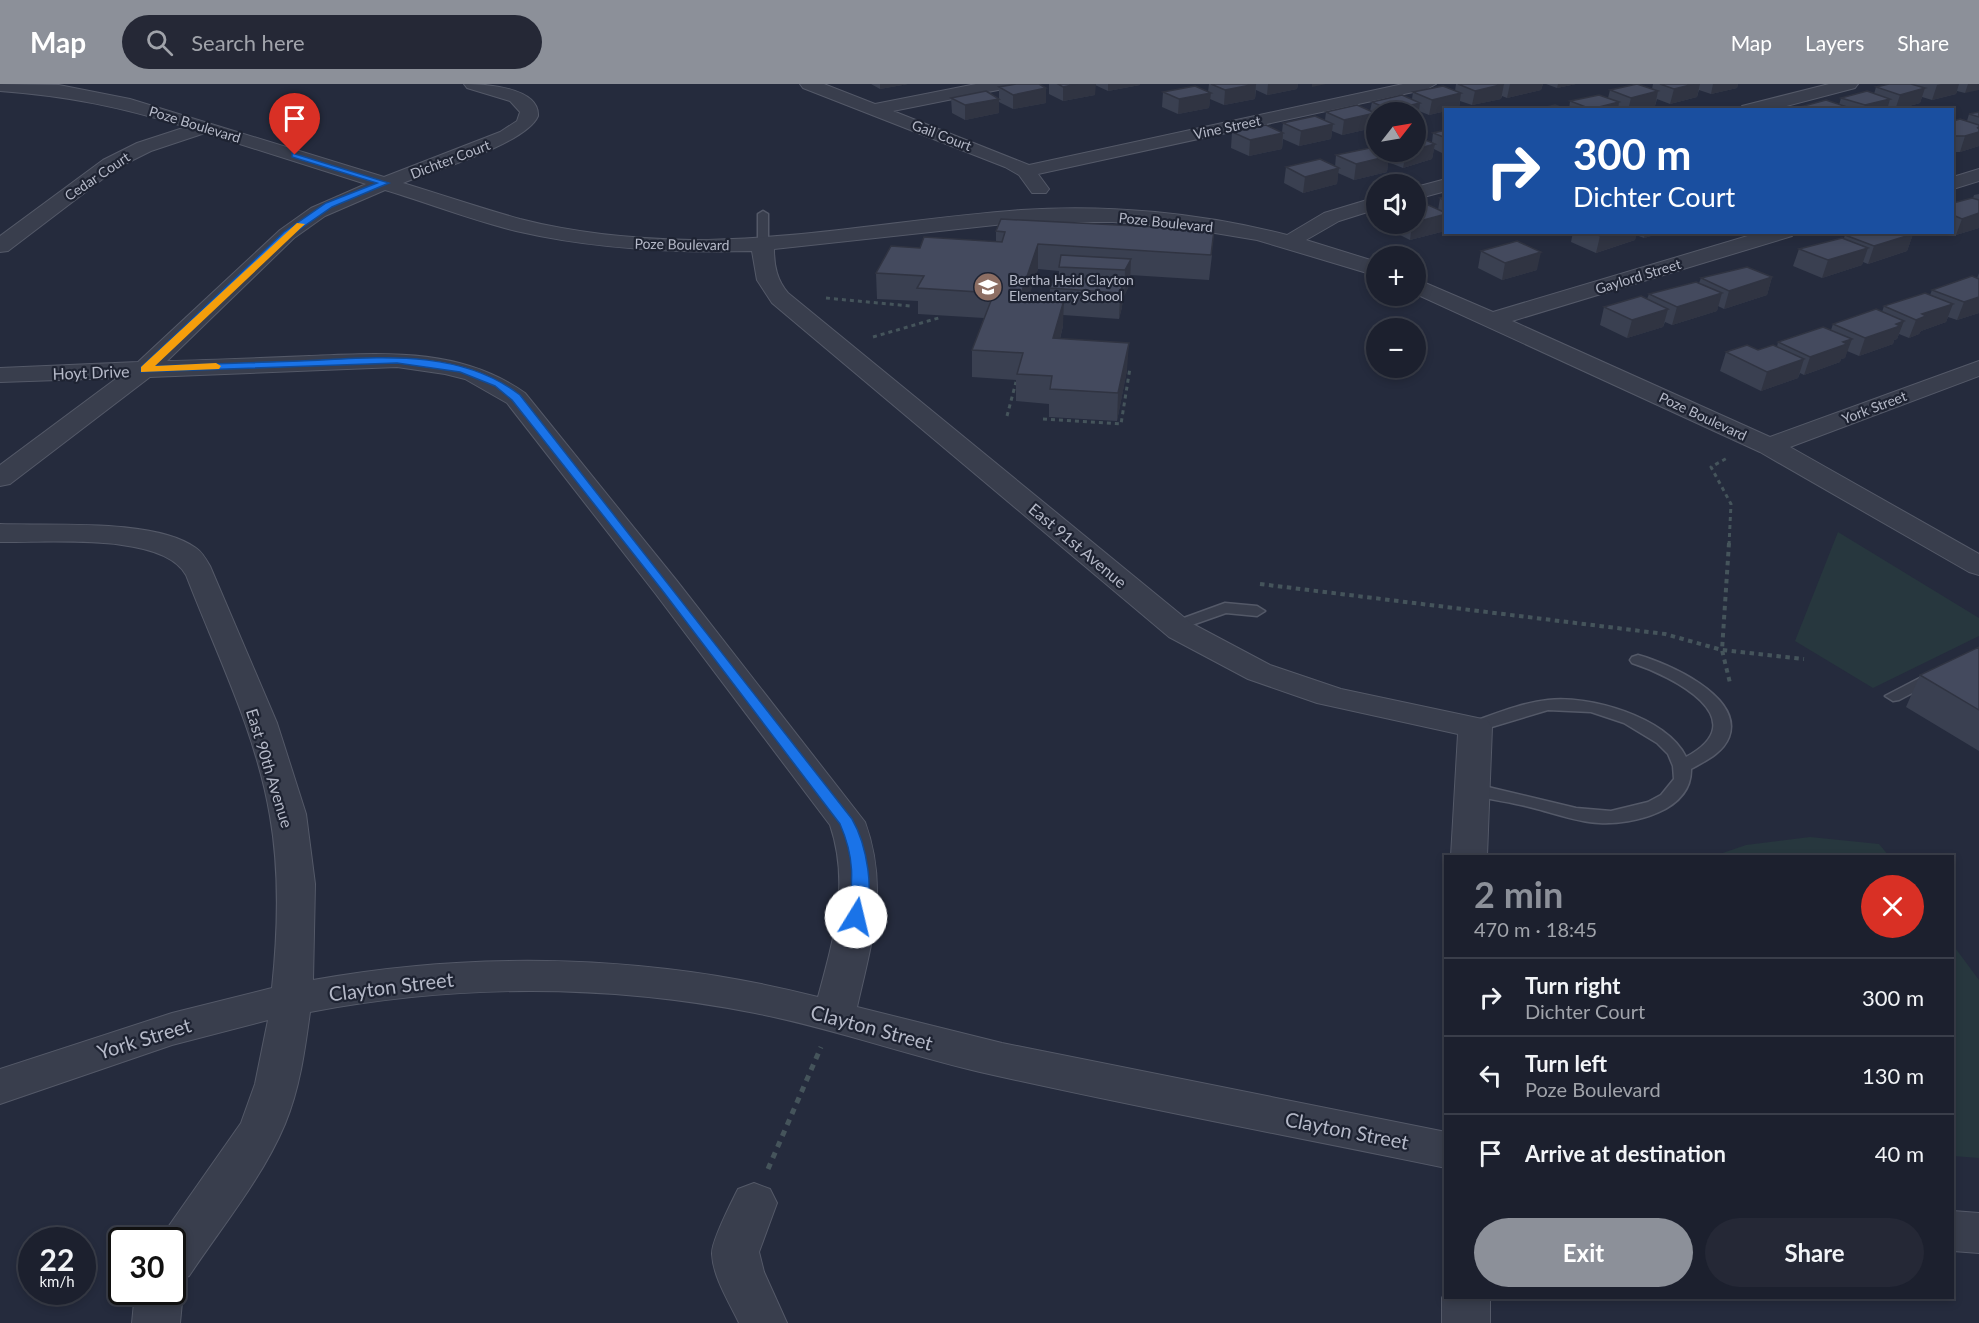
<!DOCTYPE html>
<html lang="en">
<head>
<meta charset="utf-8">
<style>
	:root { --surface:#1c202e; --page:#252836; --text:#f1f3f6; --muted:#a0a3aa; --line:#3a3e4a; --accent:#8c9099 }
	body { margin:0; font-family:Lato,sans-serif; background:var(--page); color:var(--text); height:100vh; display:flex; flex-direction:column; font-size:22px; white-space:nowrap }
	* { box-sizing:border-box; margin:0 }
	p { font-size:20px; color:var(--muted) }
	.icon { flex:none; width:33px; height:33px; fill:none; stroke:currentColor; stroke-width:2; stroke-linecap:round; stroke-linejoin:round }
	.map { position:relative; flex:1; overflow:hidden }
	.sheet { position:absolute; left:1444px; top:771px; width:510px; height:444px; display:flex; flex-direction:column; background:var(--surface); border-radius:0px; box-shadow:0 3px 9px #0003,0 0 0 2px var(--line) }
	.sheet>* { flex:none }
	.guide { position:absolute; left:1444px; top:24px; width:510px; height:126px; border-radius:0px; box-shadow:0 3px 9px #0003,0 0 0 2px var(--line); background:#1a4fa0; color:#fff; overflow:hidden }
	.needle { width:39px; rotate:59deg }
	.tools { position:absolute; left:1366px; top:18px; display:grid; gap:12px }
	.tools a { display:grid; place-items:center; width:60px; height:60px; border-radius:50%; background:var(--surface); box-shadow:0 3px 9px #0003,0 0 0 2px var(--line); font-size:30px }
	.speed { position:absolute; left:18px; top:1143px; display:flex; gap:12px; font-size:30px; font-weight:700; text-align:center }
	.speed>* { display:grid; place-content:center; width:78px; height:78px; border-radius:50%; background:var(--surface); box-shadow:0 3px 9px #0003,0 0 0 2px var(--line); line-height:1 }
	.speed small { font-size:15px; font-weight:400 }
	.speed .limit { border:3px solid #111; border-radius:9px; background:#fff; color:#111 }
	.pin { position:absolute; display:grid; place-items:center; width:51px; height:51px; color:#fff; margin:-62px -26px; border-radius:50% 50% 50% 0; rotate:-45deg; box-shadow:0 0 6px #0007 }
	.pin .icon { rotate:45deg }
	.me { position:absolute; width:66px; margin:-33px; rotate:9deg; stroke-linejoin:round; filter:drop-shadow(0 0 4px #0008) }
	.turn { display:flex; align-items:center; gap:21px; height:126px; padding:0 30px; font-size:27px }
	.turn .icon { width:78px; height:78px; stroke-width:2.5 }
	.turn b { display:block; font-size:42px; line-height:51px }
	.round { display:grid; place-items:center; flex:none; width:63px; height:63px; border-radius:32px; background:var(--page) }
	.summary { display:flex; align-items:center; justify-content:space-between; height:102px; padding:0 30px }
	h1 { font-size:36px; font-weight:700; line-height:45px; color:var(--accent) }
	.primary-button { display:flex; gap:12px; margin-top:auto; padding:12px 30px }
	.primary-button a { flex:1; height:69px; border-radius:36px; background:var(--accent); color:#fff; font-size:24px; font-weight:700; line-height:69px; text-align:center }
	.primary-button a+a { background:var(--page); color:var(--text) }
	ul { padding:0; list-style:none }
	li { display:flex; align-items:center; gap:18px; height:78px; padding:0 30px; border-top:2px solid var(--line) }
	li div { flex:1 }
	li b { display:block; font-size:22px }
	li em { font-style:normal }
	header { display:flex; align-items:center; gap:36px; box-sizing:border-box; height:84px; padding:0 30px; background:var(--accent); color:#fff }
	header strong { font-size:28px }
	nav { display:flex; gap:33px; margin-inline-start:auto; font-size:21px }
	.search { width:420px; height:54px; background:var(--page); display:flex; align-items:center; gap:15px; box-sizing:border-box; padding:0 21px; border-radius:33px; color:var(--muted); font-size:22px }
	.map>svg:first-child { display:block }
	.green { fill:#27373e }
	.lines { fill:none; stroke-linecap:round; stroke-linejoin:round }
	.lane-casing { stroke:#545968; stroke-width:3 }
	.street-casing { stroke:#545968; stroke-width:2 }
	.path-far2 { stroke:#45545b; stroke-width:3; stroke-dasharray:4 4; stroke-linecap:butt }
	.path-far1 { stroke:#45545b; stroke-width:4; stroke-dasharray:4.5 4.5; stroke-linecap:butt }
	.path { stroke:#45545b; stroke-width:5; stroke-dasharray:6 6; stroke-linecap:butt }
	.lane { fill:#393e4d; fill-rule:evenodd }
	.street { fill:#393e4d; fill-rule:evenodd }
	.wall { fill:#3a4051; fill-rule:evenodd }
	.shaded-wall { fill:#303442 }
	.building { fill:#444a5e; stroke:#303442; stroke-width:1.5 }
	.route { fill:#1a73e8; stroke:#114b97; stroke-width:1.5 }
	.slow { fill:#f59e0b }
	.labels { text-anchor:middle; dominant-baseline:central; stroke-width:4.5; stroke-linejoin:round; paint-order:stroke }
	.far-street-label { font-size:14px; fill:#b5b9c8; stroke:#1e2332 }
	.far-poi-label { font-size:14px; fill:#b5b9c8; stroke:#1e2332; text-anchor:start }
	.street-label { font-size:16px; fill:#b5b9c8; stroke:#1e2332 }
	.near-street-label { font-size:20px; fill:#b5b9c8; stroke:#1e2332 }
</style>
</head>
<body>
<header>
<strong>Map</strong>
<div class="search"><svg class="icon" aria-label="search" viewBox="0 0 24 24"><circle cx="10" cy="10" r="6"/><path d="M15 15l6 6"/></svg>Search here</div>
<nav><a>Map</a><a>Layers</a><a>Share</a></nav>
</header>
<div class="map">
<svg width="1979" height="1239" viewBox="0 0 1979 1239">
	<rect width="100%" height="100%" fill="#252b3d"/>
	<path class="green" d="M1838,448L1979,534V552L1873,604L1795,557Z
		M1810,753L1879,760L1889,772H1714L1746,761Z
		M1953,861L1979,896V1074L1953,1072Z"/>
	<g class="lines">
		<g class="lane-casing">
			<path id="lane" d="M763,127L768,130V160L763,163L758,160V130Z
				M1225,519L1257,522L1265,527L1257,532L1226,529L1175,547L1167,542L1170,539Z
				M1638,571C1667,579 1744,612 1729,653C1723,669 1705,677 1691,685C1692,727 1633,741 1599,739C1577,738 1557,730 1537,725C1513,718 1488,716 1465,709L1462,705L1465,701L1471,699L1576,724L1611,727L1648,718L1661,711L1674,695L1673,682L1668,670L1657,659L1624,639L1591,628L1548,626L1475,648L1467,643L1469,639C1495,630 1521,619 1548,616C1589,611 1667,633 1686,673C1757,635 1672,592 1632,579L1630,576L1632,573Z
				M1935,586L1943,591L1941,594L1899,616L1893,617L1885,612Z"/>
		</g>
		<g class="street-casing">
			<path id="street" d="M0,0L59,1L130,15L384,93L500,48L517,37L520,28L510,17L467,4L464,0C484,0 540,3 538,32C526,60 433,87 403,99C442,111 481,124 520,135C575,149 635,155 691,156C802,156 911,134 1021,126C1109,120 1202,129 1287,151L1324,129L1377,113V125L1339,137L1306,156L1377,178V192L1257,156L1185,144L1113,138H1023L774,165C774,182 777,196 788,209L1191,539L1270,581L1341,605L1487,636L1492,643L1487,772H1451L1458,650L1317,619L1248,595L1169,553L772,219L757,196L752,167C673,169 594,165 516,147C472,136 428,119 385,106L325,132L294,154L167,277C214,276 261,274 309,272C384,269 460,263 525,309L677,497L865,738C889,804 872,857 857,923L1002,959L1446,1048V1084C1291,1052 1134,1023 980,988C904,970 831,944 755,929C608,900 457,900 310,928C305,965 300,1004 285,1040C263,1093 221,1144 189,1192L178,1196L183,1208L180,1239H132L135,1208H172V1156H159L241,1039L255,1000L268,936L172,961L0,1020V985L172,929L272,904C278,847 280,789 270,732C256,648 216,569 186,491C163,448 45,459 0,458V440C50,442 155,434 196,464C202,468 206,475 210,482L277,639L306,730L315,800L313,896C480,866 654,871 818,913C834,854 850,800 830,741L655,509L507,319L465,295L445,290L397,283L150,293L10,400L0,402V381L117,294L0,298V284L138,278L280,146L311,124L366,100L205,49L151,67L117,84L8,167L0,168V152L103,76L137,59L186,43C121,23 68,12 0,7Z
				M800,0H824L875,20L976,0H1012L1003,5L893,27L1029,81L1403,0H1436L1427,5L1038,90L1049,105L1046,109H1032L1019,91L1005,83L803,4Z
				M1829,0H1858L1855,4L1771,26H1739L1742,22Z
				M1979,85V97L1953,105V93Z
				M1446,95V107L1416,115V103Z
				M1761,148H1795L1792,152L1512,237L1770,353L1979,277V292L1790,363L1979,470V491L1969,488L1760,368L1416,210V195L1493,228Z
				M754,1099L770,1105L777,1119L759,1168L764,1188L787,1239H739C729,1218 713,1193 712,1170C711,1158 732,1117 738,1105Z
				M1953,1127L1979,1129V1169L1953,1167Z
				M1446,1205V1214H1490V1239H1442V1214Z"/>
		</g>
		<path class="path-far2" d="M826,214L910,222
			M873,253L942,233
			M1007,332L1016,298
			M1043,335L1121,340L1130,284
			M1729,461L1731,420L1711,383L1729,373"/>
		<path class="path-far1" d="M1729,459L1722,566L1730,599
			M1260,500L1665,550L1722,566L1804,575"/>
		<path class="path" d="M768,1085L821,963"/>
		<use href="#lane" class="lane"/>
		<use href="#street" class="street"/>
	</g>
	<path class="wall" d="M871,0H908L880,5Z
		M1049,0H1140V1L1108,7L1095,1V11L1063,17L1049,10Z
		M1209,0H1298L1297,5L1267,11L1256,6L1255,15L1224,21L1210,15L1209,24L1178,30L1162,23L1163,8H1208Z
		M1456,0H1543L1541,6L1507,14L1502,12L1501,15L1472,21L1460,17L1459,24L1446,26V27L1429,31L1419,27L1418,34L1416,28H1377V36L1374,35L1373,44L1342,51L1332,47L1331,55L1299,62L1283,55L1282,65L1249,72L1231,64L1232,48H1282L1283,39L1325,36L1326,28L1370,27L1372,18L1412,15L1413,8L1455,7Z
		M1546,0H1576L1557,4Z
		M1653,0H1738L1737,4L1711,10L1699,6L1697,13L1670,20L1657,15L1655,22L1641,26H1569L1570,17L1608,14L1610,6L1652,5Z
		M1889,0H1979L1965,9L1957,7L1956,10L1932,16L1922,13L1920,19L1895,26L1887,23V26H1799L1800,23L1839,21L1841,14L1874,10L1876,3Z
		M999,3L1046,4V19L1013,25L999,18Z
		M951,14L999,15V29L965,36L952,29Z
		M1979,28V62L1960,68H1953V37H1967L1969,30Z
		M1446,46V71L1434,65L1432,75L1403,84L1388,78L1387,88L1354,96L1338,89L1337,100L1303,109L1284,99L1286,83H1335L1336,71L1384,70V68H1416L1432,58L1433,49Z
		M1979,110V144L1956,151L1948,148H1953V119L1973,114L1974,111Z
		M1446,113V138L1445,147L1410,156L1388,145L1389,140H1416L1438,126L1440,114Z
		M1001,135L1212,171L1209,196L1130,191V200L1124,212H1123L1122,223L1119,235L1063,231V242L1060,255L1127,286L1117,337L1049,333V320L1016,317V296L972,293V266L984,234L918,230V217L877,215L876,189L996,157V147ZM1038,185L1059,187V193L1050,204V215L1028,214Z
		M1573,148H1665L1644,154L1636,151L1635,156L1596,169L1571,158Z
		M1913,150L1907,167L1868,180L1863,178L1862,181L1822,194L1793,182L1799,165L1844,154L1845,151Z
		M1481,167L1537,186L1502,196L1478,184Z
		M1979,189V229L1957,236L1948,233L1946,238L1921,247L1919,250L1909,254L1899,250L1897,255L1894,256L1893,260L1859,272L1847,267L1845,274L1841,275L1840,278L1804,291L1800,289L1798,294L1761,307L1720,287L1726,268L1758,266L1777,263L1778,258L1831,246L1833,240L1882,228L1884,222L1930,211L1932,206L1977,194Z
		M1772,193L1767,211L1724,225L1718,222L1717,227L1672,241L1665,238L1663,243L1627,254L1600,241L1604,223L1647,215L1649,210L1699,199L1701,194Z
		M1979,563V667L1906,623L1920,591Z"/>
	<path class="shaded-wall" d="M880,0H908L880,5Z
		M1077,0H1096L1095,11L1063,17V3Z
		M1108,0H1140V1L1108,7Z
		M1256,0L1255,15L1224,21L1225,6Z
		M1268,0H1298L1297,5L1267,11Z
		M1312,0H1326L1312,3Z
		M1504,0L1501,15L1472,21L1475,7Z
		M1510,0H1543L1541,6L1507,14Z
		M1558,0H1576L1557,4Z
		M1694,0H1700L1697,13L1670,20L1674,5Z
		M1713,0H1738L1737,4L1711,10Z
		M1941,0H1959L1956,10L1932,16L1937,1Z
		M1968,0H1979V6L1965,9Z
		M1046,4V19L1013,25V11Z
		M1925,4L1920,19L1895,26L1900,11Z
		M1658,7L1655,22L1641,26H1628L1631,14Z
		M1211,9L1209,24L1178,30L1179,15Z
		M1461,9L1459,24L1446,26V27L1429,31L1432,16Z
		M999,15V29L965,36V21Z
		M1890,15L1887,26H1863L1865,21Z
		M1619,18L1618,26H1591Z
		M1420,19L1418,34H1416V28H1390V26Z
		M1375,29L1373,44L1342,51L1344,36Z
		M1333,40L1331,55L1299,62L1301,47Z
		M1979,43V62L1960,68L1965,52Z
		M1283,49L1282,65L1249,72L1250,56Z
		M1435,60L1432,75L1403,84L1406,68H1416V65Z
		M1389,72L1387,88L1354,96L1356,80Z
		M1339,84L1337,100L1303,109L1305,93Z
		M1979,129V144L1956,151L1962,135Z
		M1446,130L1445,147L1410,156L1412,140H1416V138Z
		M1610,148H1637L1635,156L1596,169L1600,152Z
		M1645,148H1665L1644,154Z
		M1913,150L1907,167L1868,180L1874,162Z
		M1038,160V185L1020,240V213Z
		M1868,164L1862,181L1822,194L1828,176Z
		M1541,168L1537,186L1502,196L1505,179Z
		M1131,175L1130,200L1124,212L1125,186Z
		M1772,193L1767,211L1724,225L1729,207Z
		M1124,197L1122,223L1119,235L1120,209Z
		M1722,209L1717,227L1672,241L1677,223Z
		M1979,213V229L1957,236L1964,218Z
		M1064,216L1063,242L1053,281V254Z
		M1953,220L1946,238L1921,247L1919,250L1909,254L1916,236L1922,230Z
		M1668,225L1663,243L1627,254L1632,236Z
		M1904,237L1897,255L1894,256L1893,260L1859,272L1865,254Z
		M1852,255L1845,274L1841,275L1840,278L1804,291L1810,273Z
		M1129,259L1127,286L1117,337L1118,309Z
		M1804,275L1798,294L1761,307L1767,288Z"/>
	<path class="building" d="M1016,0H1039L1046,4L1013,11L999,3Z
		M1058,0H1077L1063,3Z
		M1211,0H1256L1225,6Z
		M1458,0H1504L1475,7Z
		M1637,0L1658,7L1631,14L1610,6Z
		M1660,0H1694L1674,5Z
		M1889,0H1911L1925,4L1900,11L1876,3Z
		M1195,2L1211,9L1179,15L1163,8Z
		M1443,2L1461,9L1432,16L1413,8Z
		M986,7L999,15L965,21L951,14Z
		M1867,7L1890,15L1865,21L1841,14Z
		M1402,11L1420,19L1390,26L1372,18Z
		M1599,11L1619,18L1591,25L1570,17Z
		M1826,16L1850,24L1844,26H1806L1800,23Z
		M1357,21L1375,29L1344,36L1326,28Z
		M1555,21L1568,26H1534Z
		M1979,28V33L1969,30Z
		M1315,32L1333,40L1301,47L1283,39Z
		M1960,35L1979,41V43L1977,44H1979V48L1965,52H1953V37Z
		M1266,41L1283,49L1250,56L1232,48Z
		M1446,46V54L1433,49Z
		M1416,52L1435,60L1416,65Z
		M1370,64L1389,72L1356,80L1336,71Z
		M1320,75L1339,84L1305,93L1286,83Z
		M1446,113V117L1440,114Z
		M1972,114L1979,116V129L1962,135L1953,131V119Z
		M1426,120L1446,129V130L1416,138V122Z
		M1001,135L1214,146L1211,171L1038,160L1020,213L1064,216L1053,254L1129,259L1118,309L1050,305L1052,292L1017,290L1023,269L972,266L994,209L917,204L924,192L876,189L891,162L920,164L924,153L1002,158L1005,148L996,147Z
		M1592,148H1610L1600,152Z
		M1856,148H1909L1913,150L1874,162L1845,151Z
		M1842,154L1868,164L1828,176L1799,165Z
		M1517,157L1541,168L1505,179L1481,167Z
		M1061,171L1131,175L1125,186L1059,183Z
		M1747,183L1772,193L1729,207L1701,194Z
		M1972,192L1979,195V213L1964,218L1932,206Z
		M1054,193L1124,197L1120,209L1050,204Z
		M1696,198L1722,209L1677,223L1649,210Z
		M1925,209L1953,220L1922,230L1926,232L1916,236L1884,222Z
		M1641,212L1668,225L1632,236L1604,223Z
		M1876,225L1904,237L1896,240L1900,242L1865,254L1833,240Z
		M1823,243L1852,255L1843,258L1847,260L1810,273L1778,258Z
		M1747,261L1758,266L1773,261L1804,275L1767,288L1726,268Z
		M1979,563V626L1920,591Z"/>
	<path class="route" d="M292,69L389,99L332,123L290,152L154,282C203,280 252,279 300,277C374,274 458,263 520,311L852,735C866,759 877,811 862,837H851L848,833C853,797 855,774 840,740L662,506L512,316L495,302L460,288L397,279L141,288V283L284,148L326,119L377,99L292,73Z"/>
	<path class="slow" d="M297,139L305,140L155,282L216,279L221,282L219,285L141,288V283Z"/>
	<defs>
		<g id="school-disc" transform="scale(1.5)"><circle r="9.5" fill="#8d6e63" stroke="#1e2332"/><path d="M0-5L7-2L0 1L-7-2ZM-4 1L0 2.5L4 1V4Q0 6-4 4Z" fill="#fff"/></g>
	</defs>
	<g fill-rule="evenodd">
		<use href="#school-disc" x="988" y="203"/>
	</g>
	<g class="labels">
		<g class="far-street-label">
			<text transform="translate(195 40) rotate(17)">Poze Boulevard</text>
			<text transform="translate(1227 43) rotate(-12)">Vine Street</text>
			<text transform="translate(942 51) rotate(21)">Gail Court</text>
			<text transform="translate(450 75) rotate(-21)">Dichter Court</text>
			<text transform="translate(97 92) rotate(-34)">Cedar Court</text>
			<text transform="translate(1166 138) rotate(6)">Poze Boulevard</text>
			<text transform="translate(682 160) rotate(1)">Poze Boulevard</text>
			<text transform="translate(1638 192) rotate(-17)">Gaylord Street</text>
			<text transform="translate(1874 323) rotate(-21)">York Street</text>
			<text transform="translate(1703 332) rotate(25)">Poze Boulevard</text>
		</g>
		<g class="far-poi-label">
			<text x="1009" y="195">Bertha Heid Clayton<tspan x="1009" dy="16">Elementary School</tspan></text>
		</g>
		<g class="street-label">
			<text transform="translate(91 288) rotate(-2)">Hoyt Drive</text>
			<text transform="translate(1078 461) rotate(40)">East 91st Avenue</text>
			<text transform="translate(270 684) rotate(73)">East 90th Avenue</text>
		</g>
		<g class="near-street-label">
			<text transform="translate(391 902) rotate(-7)">Clayton Street</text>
			<text transform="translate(872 943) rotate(15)">Clayton Street</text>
			<text transform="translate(144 954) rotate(-17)">York Street</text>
			<text transform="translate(1347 1046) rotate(11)">Clayton Street</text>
		</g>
	</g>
</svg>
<div class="tools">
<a><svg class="needle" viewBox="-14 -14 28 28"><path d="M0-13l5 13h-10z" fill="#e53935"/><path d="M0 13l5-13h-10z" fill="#a0a3aa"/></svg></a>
<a><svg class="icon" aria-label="sound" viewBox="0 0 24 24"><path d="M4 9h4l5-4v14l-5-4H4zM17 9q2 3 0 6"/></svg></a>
<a>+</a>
<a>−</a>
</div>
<div class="speed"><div>22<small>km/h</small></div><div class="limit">30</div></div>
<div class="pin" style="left:295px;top:71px;background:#d93025"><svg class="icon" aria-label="arrive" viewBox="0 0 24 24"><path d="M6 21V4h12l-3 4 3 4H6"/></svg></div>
<svg class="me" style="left:856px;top:833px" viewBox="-20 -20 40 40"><circle r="19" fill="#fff"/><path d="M0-13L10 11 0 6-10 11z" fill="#1a73e8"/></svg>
<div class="guide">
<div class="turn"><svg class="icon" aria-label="right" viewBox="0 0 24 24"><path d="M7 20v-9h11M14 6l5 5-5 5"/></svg><div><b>300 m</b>Dichter Court</div></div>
</div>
<section class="sheet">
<div class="summary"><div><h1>2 min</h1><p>470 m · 18:45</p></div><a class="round" style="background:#d93025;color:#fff"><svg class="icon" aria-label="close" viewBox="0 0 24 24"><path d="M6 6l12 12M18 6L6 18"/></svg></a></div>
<ul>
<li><svg class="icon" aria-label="right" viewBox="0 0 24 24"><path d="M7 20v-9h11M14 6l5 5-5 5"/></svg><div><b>Turn right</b><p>Dichter Court</p></div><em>300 m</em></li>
<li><svg class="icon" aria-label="left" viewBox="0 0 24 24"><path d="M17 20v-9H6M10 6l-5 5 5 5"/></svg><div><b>Turn left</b><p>Poze Boulevard</p></div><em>130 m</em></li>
<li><svg class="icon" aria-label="arrive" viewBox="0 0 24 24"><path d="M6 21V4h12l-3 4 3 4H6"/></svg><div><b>Arrive at destination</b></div><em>40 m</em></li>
</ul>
<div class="primary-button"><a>Exit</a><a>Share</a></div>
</section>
</div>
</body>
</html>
